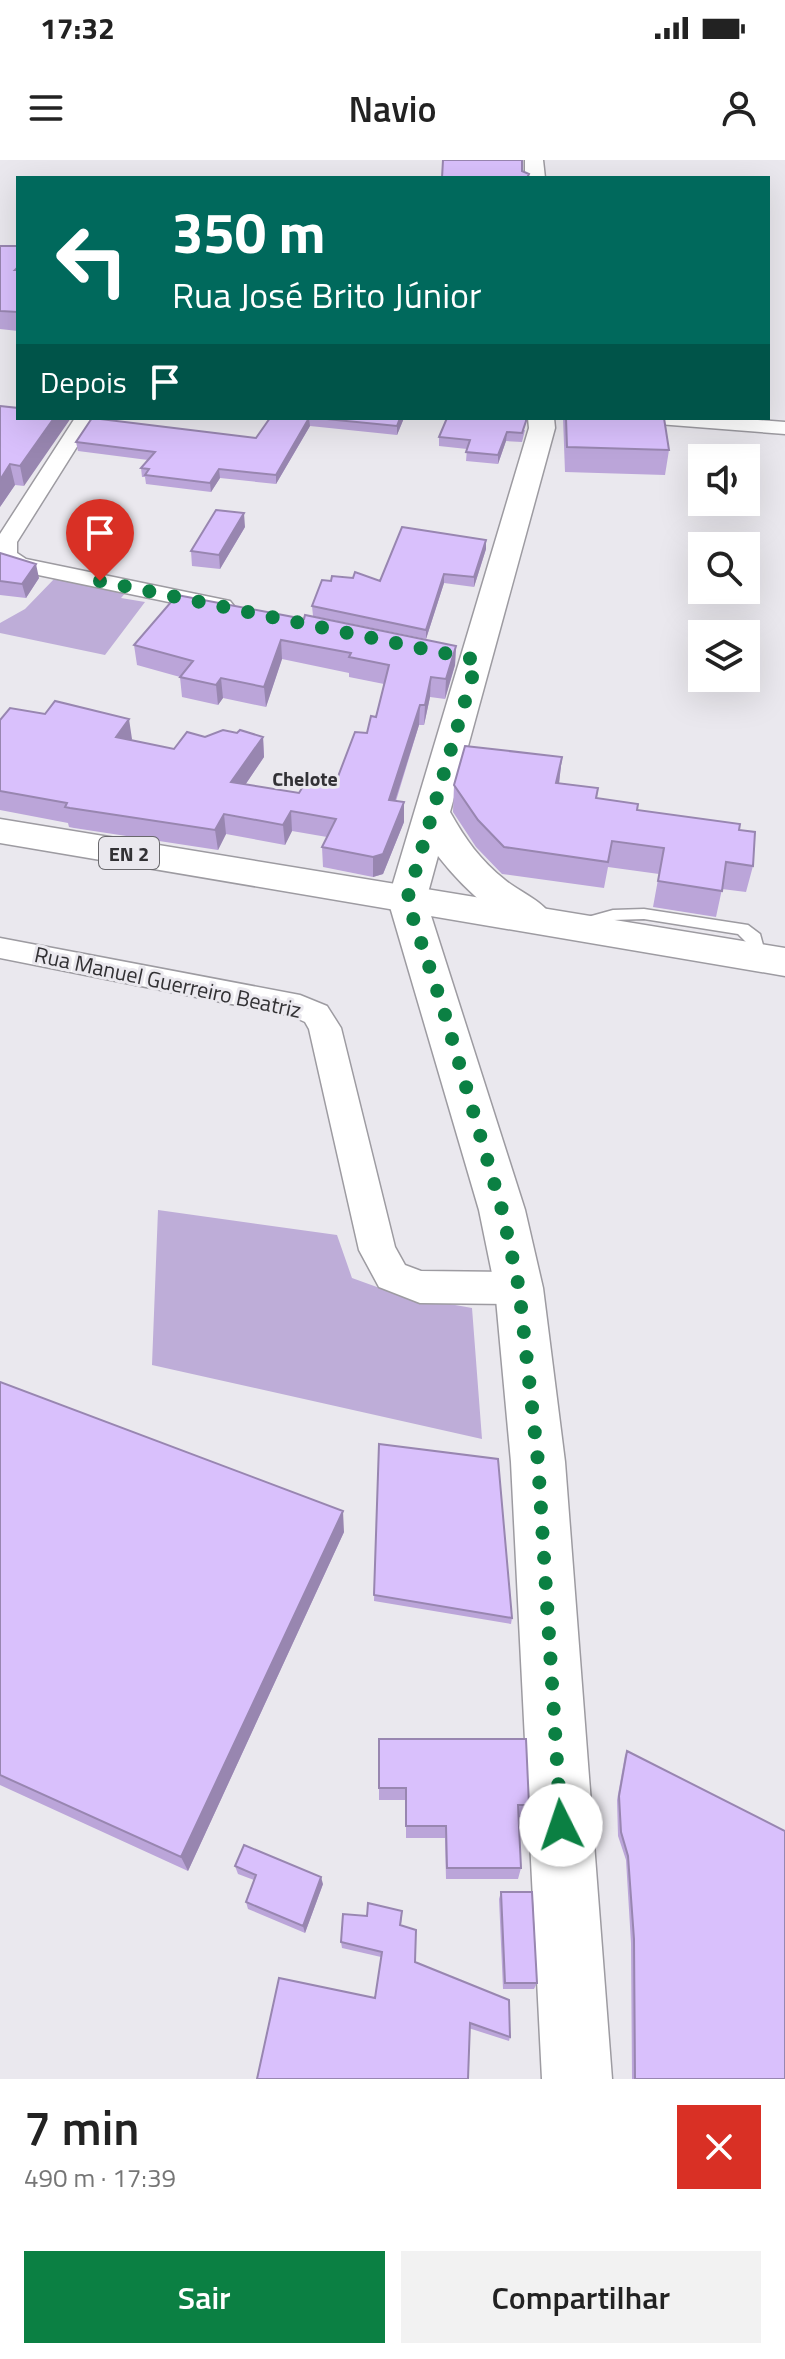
<!DOCTYPE html>
<html lang="pt">
<head>
<meta charset="utf-8">
<style>
	:root { --surface:#fff; --page:#f2f2f2; --text:#222; --muted:#767676; --accent:#0b8043 }
	body { margin:0; font-family:"Titillium Web",sans-serif; background:var(--page); color:var(--text); height:100vh; display:flex; flex-direction:column; font-size:30px; white-space:nowrap }
	* { box-sizing:border-box; margin:0 }
	p { font-size:26px; color:var(--muted) }
	.icon { flex:none; width:44px; height:44px; fill:none; stroke:currentColor; stroke-width:2; stroke-linecap:round; stroke-linejoin:round }
	.map { position:relative; height:1919px; overflow:hidden }
	.drawer { display:flex; flex-direction:column; background:var(--surface); flex:1 }
	.drawer>* { flex:none }
	.banner { position:absolute; left:16px; top:16px; width:754px; height:244px; border-radius:0px; box-shadow:0 8px 32px #0002; background:#00695c; color:#fff; overflow:hidden }
	.controls { position:absolute; left:688px; top:284px; display:grid; gap:16px }
	.controls a { display:grid; place-items:center; width:72px; height:72px; border-radius:0px; background:var(--surface); box-shadow:0 8px 32px #0002; font-size:40px }
	.pin { position:absolute; display:grid; place-items:center; width:68px; height:68px; color:#fff; margin:-82px -34px; border-radius:50% 50% 50% 0; rotate:-45deg; box-shadow:0 0 8px #0007 }
	.pin .icon { rotate:45deg }
	.me { position:absolute; width:88px; margin:-44px; rotate:356deg; stroke-linejoin:round; filter:drop-shadow(0 0 6px #0008) }
	.turn { display:flex; align-items:center; gap:28px; height:168px; padding:0 24px; font-size:36px }
	.turn .icon { width:104px; height:104px; stroke-width:2.5 }
	.turn b { display:block; font-size:56px; line-height:68px }
	.then { display:flex; align-items:center; height:76px; padding:0 24px; background:#0003; gap:16px; font-size:30px }
	.round { display:grid; place-items:center; flex:none; width:84px; height:84px; border-radius:0px; background:var(--page) }
	.head { display:flex; align-items:center; justify-content:space-between; height:136px; padding:0 24px }
	h1 { font-size:48px; font-weight:600; line-height:60px }
	.button { display:flex; gap:16px; margin-top:auto; padding:16px 24px }
	.button a { flex:1; height:92px; border-radius:0px; background:var(--accent); color:#fff; font-size:32px; font-weight:600; line-height:92px; text-align:center }
	.button a+a { background:var(--page); color:var(--text) }
	.status { display:flex; justify-content:space-between; align-items:center; height:56px; padding:0 40px; background:var(--surface); direction:ltr }
	.status svg { height:22px; fill:currentColor }
	header { display:flex; justify-content:space-between; align-items:center; height:104px; padding:0 24px; background:var(--surface); font-size:36px; font-weight:600 }
	.map>svg:first-child { display:block }
	.green { fill:#beadd8 }
	.lines { fill:none; stroke-linecap:round; stroke-linejoin:round }
	.lane-casing { stroke:#9d9ba1; stroke-width:3 }
	.street-casing { stroke:#9d9ba1; stroke-width:3 }
	.secondary-casing { stroke:#9d9ba1; stroke-width:3 }
	.primary-casing { stroke:#9d9ba1; stroke-width:3 }
	.lane { fill:#fff; fill-rule:evenodd }
	.street { fill:#fff; fill-rule:evenodd }
	.secondary { fill:#fff; fill-rule:evenodd }
	.primary { fill:#fff; fill-rule:evenodd }
	.wall { fill:#bba5d9 }
	.shaded-wall { fill:#9886b0 }
	.building { fill:#d9c0fc; stroke:#9886b0; stroke-width:2 }
	.route { stroke:#0b8043; stroke-width:14; stroke-dasharray:0 25.2 }
	.labels { text-anchor:middle; dominant-baseline:central; stroke-width:6; stroke-linejoin:round; paint-order:stroke }
	.far-neighbourhood-label { font-size:20px; font-weight:bold; fill:#323135; stroke:#eae8ee }
	.shield { fill:#eae8ee; stroke:#69686c; stroke-width:2 }
	.shield-label { font-size:20px; font-weight:bold; fill:#323134 }
	.street-label { font-size:22px; fill:#323134; stroke:#eae8ee }
</style>
</head>
<body>
<div class="status"><b>17:32</b><svg viewBox="0 0 49 12"><path d="M0 12V9h3v3zM5 12V6h3v6zM10 12V3h3v9zM15 12V0h3v12zM26 1h20v11H26zM47 4h2v5h-2z"/></svg></div>
<header><svg class="icon" aria-label="menu" viewBox="0 0 24 24"><path d="M4 6h16M4 12h16M4 18h16"/></svg>Navio<svg class="icon" aria-label="person" viewBox="0 0 24 24"><circle cx="12" cy="8" r="4"/><path d="M4 21q1-7 8-7t8 7"/></svg></header>
<div class="map">
<svg width="785" height="1919" viewBox="0 0 785 1919">
	<rect width="100%" height="100%" fill="#eae8ee"/>
	<path class="green" d="M57,416L128,430L121,438L145,442L105,495L0,473V463L25,449Z
		M158,1050L337,1075L352,1118L399,1135L472,1148L482,1279L152,1205Z"/>
	<g class="lines">
		<g class="lane-casing">
			<path id="lane" d="M644,749L748,765L760,774L763,785L741,800L733,794L747,783L738,774L644,759L613,760L583,769L575,764L577,760L613,750Z"/>
		</g>
		<g class="street-casing">
			<path id="street" d="M75,258H95L17,382V393L26,399L230,441L234,446L230,451L222,453L19,411L0,402V374Z
				M648,258H733L785,262V274L658,264Z
				M0,778L300,835L327,846L341,868L395,1087L405,1105L421,1111L519,1112L532,1117L538,1128L532,1139L519,1144L420,1143L379,1127L359,1090L309,869L305,862L292,856L0,798Z"/>
		</g>
		<g class="secondary-casing">
			<path id="secondary" d="M525,0H543L545,18H525Z
				M528,258H554L555,268L450,652C465,679 480,700 505,720C520,732 543,741 553,758L548,767C510,778 460,724 438,696L426,740L525,1050L543,1128L565,1302L612,1919H542L511,1302L495,1128L479,1050L388,740L529,268Z"/>
		</g>
		<g class="primary-casing">
			<path id="primary" d="M0,659L785,788V816L0,683Z"/>
		</g>
		<use href="#lane" class="lane"/>
		<use href="#street" class="street"/>
		<use href="#secondary" class="secondary"/>
		<use href="#primary" class="primary"/>
	</g>
	<path class="wall" d="M0,86H18V171L0,169Z
		M18,248L24,326L15,325L0,347Z
		M270,258H404L397,275L310,266L276,324L220,318L211,332L146,324L145,317H142L141,308L148,300L78,291L76,282L256,278Z
		M563,258H664L669,290L665,315L565,312Z
		M525,270L522,282L506,281L498,304L466,301L467,289L439,286V277Z
		M245,367L220,409L192,406L191,391Z
		M486,389L474,427L444,423L426,479L313,456L312,446L380,421Z
		M0,393L39,418L26,438L0,435Z
		M304,459L456,486L455,505L445,539L430,537L424,565H419L396,641L404,642V662L383,714L373,717L323,707L322,687L327,677L292,671L285,685L226,674L218,690L74,668L69,667L68,663L0,650V560L132,579L131,580L174,589L205,577L237,573L263,577L264,597L245,625L299,633L334,627L376,557L384,524L349,517V513L282,499L266,547L223,538L218,545L182,537L180,517L137,505L134,485Z
		M562,597L559,623L598,628L597,638L637,650L739,670L753,706L746,732L722,729L716,757L653,747L659,714L608,707L604,728L502,714L476,687L453,652L454,625Z
		M0,1222L344,1372L188,1711L0,1625Z
		M379,1284L512,1458L511,1464L374,1441Z
		M379,1579L529,1645L526,1657H519L521,1708L518,1719H446L445,1678H406V1640H379Z
		M627,1591L785,1919H632L631,1783L626,1700L618,1676L617,1640L625,1595Z
		M235,1706L323,1724L305,1773L248,1749L246,1742L254,1720L238,1714Z
		M501,1732L537,1823L534,1829H503L499,1739Z
		M367,1756H402L401,1765L415,1802L510,1877L509,1881L375,1838L381,1797L342,1788L341,1782Z"/>
	<path class="shaded-wall" d="M54,258H71L24,326L20,306Z
		M309,258L310,266L276,324V315Z
		M400,258H404L397,275V266Z
		M507,272L506,281L498,304V295Z
		M10,304L15,325L0,347V320Z
		M219,309L220,318L211,332L210,323Z
		M244,353L245,367L220,409L219,395Z
		M486,380V389L474,427V417Z
		M36,404L39,418L26,438L22,424Z
		M444,414V423L426,479V470Z
		M281,480L282,499L266,547L264,527Z
		M456,486L455,505L445,539L446,519Z
		M431,517L430,537L424,565L425,545Z
		M221,518L223,538L218,545L216,525Z
		M420,545L419,565L389,660V640Z
		M129,559L132,579L119,597L116,577Z
		M263,577L264,597L233,643L231,622Z
		M562,597L559,623H556Z
		M404,642V662L383,714L373,717V697Z
		M291,651L292,671L285,685L283,665Z
		M224,654L226,674L218,690L215,670Z
		M343,1351L344,1372L188,1711L181,1697Z
		M321,1717L323,1724L305,1773L303,1766Z"/>
	<path class="building" d="M443,0H522V11L529,14L527,18H442Z
		M0,86H18V107L15,110H18V152L0,151Z
		M0,246L18,248V258H54L20,306L10,304L0,320Z
		M92,258L256,278L270,258H309L276,315L219,309L210,323L145,315L149,309L141,308L155,292L76,282Z
		M316,258H400L397,266Z
		M447,258H526V261L522,273L507,272L498,295L466,292L470,280L439,277Z
		M566,258H664L669,290L567,287Z
		M216,350L244,353L219,395L191,391Z
		M402,367L486,380L474,417L444,414L426,470L312,446L322,420L331,421L332,416L353,418L355,412L380,421Z
		M0,393L36,404L22,424L0,421Z
		M177,435L304,459L305,455L456,486L446,519L431,517L425,545H420L389,640L404,642L383,694L373,697L322,687L336,659L291,651L283,665L224,654L215,670L70,648L65,647L67,643L0,631V560L10,548L45,554L55,541L129,559L116,577L174,589L187,572L205,577L223,570L237,573L240,570L263,577L231,622L299,633L305,623L334,627L355,572L367,573L371,556L376,557L389,505L349,497L351,493L281,480L264,527L221,518L216,525L180,517L193,501L134,485Z
		M465,586L562,597L556,623L598,628L596,638L638,644L637,650L740,664L739,670L755,672L753,706L726,702L722,731L658,721L664,688L612,681L608,702L504,687L478,660L454,625Z
		M0,1222L343,1351L181,1697L0,1615Z
		M379,1284L498,1299L512,1458L374,1435Z
		M379,1579H526L529,1645H518L521,1708H447L446,1666H406V1628H379Z
		M627,1591L785,1671V1919H635L634,1779L628,1696L621,1672L619,1636Z
		M244,1685L321,1717L303,1766L246,1742L256,1715L235,1706Z
		M501,1732H532L537,1823H505Z
		M368,1743L402,1751L400,1765L416,1770L415,1802L509,1840L510,1877L470,1863L468,1919H257L279,1818L375,1838L382,1792L341,1782L343,1754L367,1756Z"/>
	<g class="lines">
		<path class="route" d="M100,421L477,500L407,740L443,848L502,1050L519,1128L538,1302L561,1665"/>
	</g>
	<g class="labels">
		<g class="far-neighbourhood-label">
			<text x="305" y="618">Chelote</text>
		</g>
		<rect class="shield" x="99" y="677" width="60" height="32" rx="6"/>
		<g class="shield-label">
			<text x="129" y="693">EN 2</text>
		</g>
		<g class="street-label">
			<text transform="translate(168 822) rotate(12)">Rua Manuel Guerreiro Beatriz</text>
		</g>
	</g>
</svg>
<div class="controls">
<a><svg class="icon" aria-label="sound" viewBox="0 0 24 24"><path d="M4 9h4l5-4v14l-5-4H4zM17 9q2 3 0 6"/></svg></a>
<a><svg class="icon" aria-label="search" viewBox="0 0 24 24"><circle cx="10" cy="10" r="6"/><path d="M15 15l6 6"/></svg></a>
<a><svg class="icon" aria-label="layers" viewBox="0 0 24 24"><path d="M12 4l9 5-9 5-9-5zM3 14l9 5 9-5"/></svg></a>
</div>
<div class="pin" style="left:100px;top:421px;background:#d93025"><svg class="icon" aria-label="arrive" viewBox="0 0 24 24"><path d="M6 21V4h12l-3 4 3 4H6"/></svg></div>
<svg class="me" style="left:561px;top:1665px" viewBox="-20 -20 40 40"><circle r="19" fill="#fff"/><path d="M0-13L10 11 0 6-10 11z" fill="#0b8043"/></svg>
<div class="banner">
<div class="turn"><svg class="icon" aria-label="left" viewBox="0 0 24 24"><path d="M17 20v-9H6M10 6l-5 5 5 5"/></svg><div><b>350 m</b>Rua José Brito Júnior</div></div>
<div class="then">Depois<svg class="icon" aria-label="arrive" viewBox="0 0 24 24"><path d="M6 21V4h12l-3 4 3 4H6"/></svg></div>
</div>
</div>
<section class="drawer">
<div class="head"><div><h1>7 min</h1><p>490 m · 17:39</p></div><a class="round" style="background:#d93025;color:#fff"><svg class="icon" aria-label="close" viewBox="0 0 24 24"><path d="M6 6l12 12M18 6L6 18"/></svg></a></div>
<div class="button"><a>Sair</a><a>Compartilhar</a></div>
</section>
</body>
</html>
